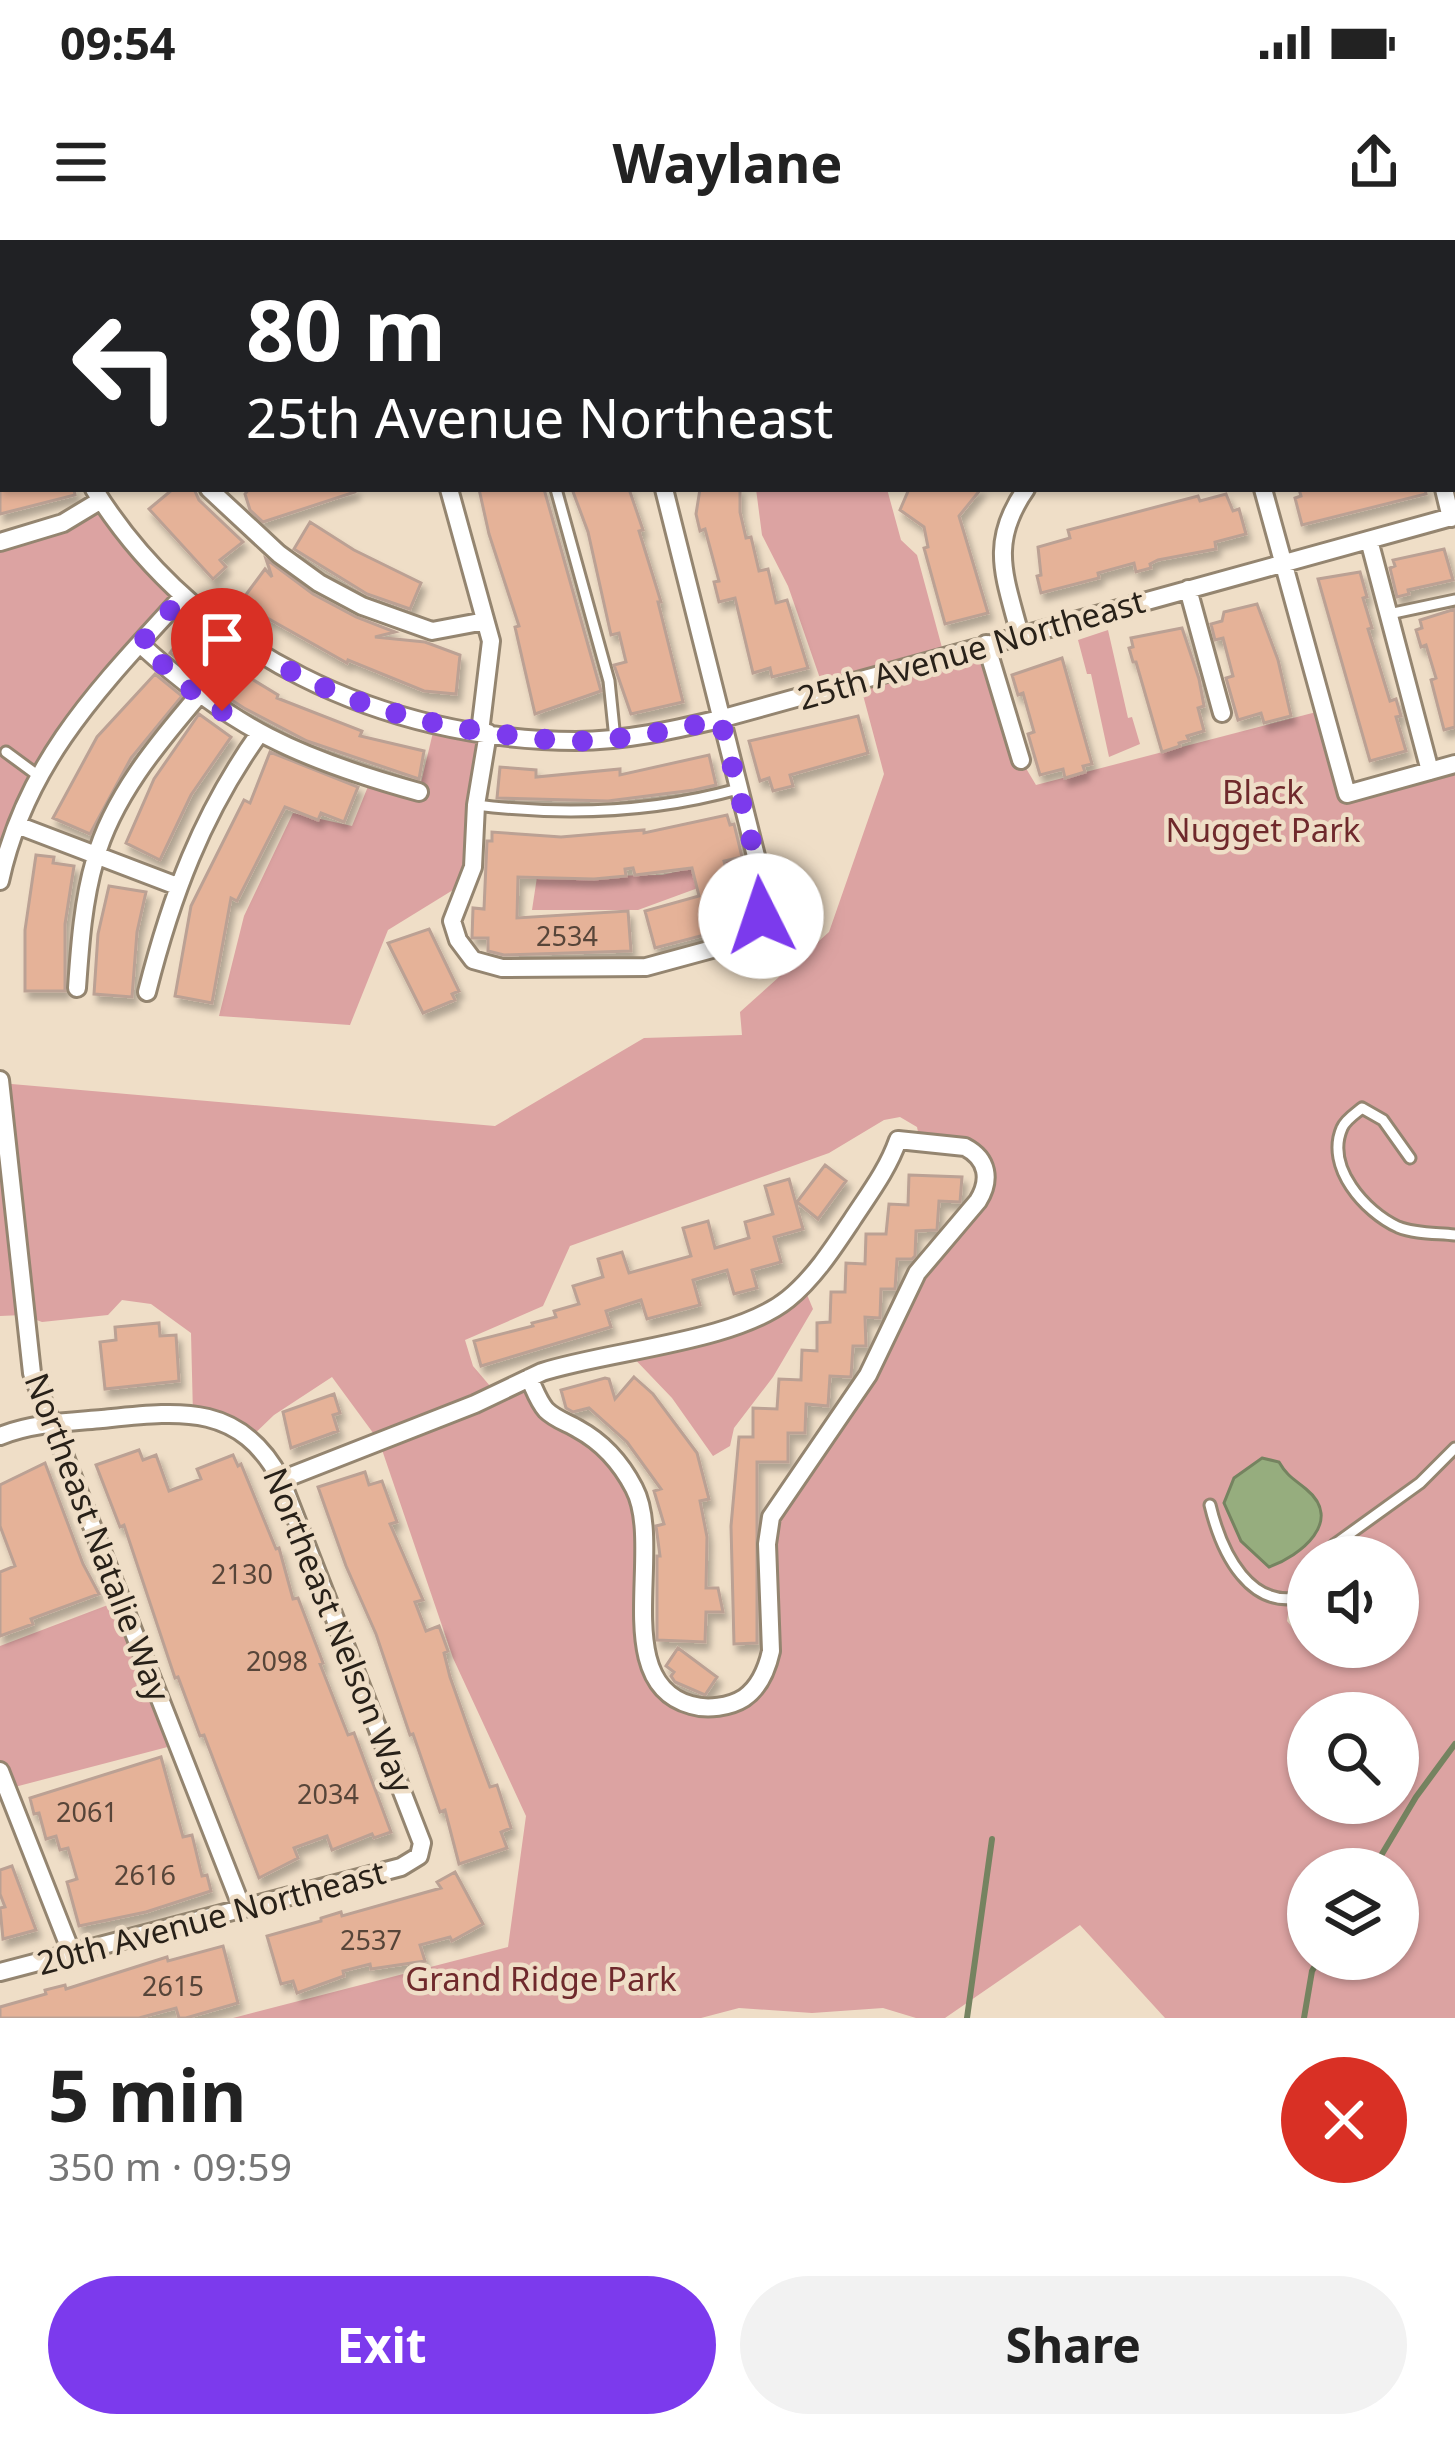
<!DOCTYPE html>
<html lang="en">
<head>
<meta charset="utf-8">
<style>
	:root { --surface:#fff; --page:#f2f2f2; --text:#222; --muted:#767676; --accent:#7c3aed }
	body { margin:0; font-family:"Noto Sans",sans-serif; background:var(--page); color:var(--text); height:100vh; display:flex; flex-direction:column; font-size:45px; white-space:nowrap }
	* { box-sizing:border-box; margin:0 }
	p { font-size:39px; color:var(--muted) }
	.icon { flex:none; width:66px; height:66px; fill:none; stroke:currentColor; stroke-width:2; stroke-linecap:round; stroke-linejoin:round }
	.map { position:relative; height:1778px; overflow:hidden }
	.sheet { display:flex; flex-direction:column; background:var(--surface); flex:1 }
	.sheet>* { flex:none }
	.hud { position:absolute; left:0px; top:0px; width:1455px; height:252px; box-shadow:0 3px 9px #0004; background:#202124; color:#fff; overflow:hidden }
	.tools { position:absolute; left:1287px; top:1296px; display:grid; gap:24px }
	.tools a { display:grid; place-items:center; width:132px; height:132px; border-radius:50%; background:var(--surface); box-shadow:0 3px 9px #0004; font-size:60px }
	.pin { position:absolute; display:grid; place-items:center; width:102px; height:102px; color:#fff; margin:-123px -51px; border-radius:50% 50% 50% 0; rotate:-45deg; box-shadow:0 0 12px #0007 }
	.pin .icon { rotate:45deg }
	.me { position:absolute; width:132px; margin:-66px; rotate:356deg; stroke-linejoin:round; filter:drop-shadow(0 0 9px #0008) }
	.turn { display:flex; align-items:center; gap:42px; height:252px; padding:0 48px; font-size:54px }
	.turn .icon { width:156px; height:156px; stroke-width:2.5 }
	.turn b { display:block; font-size:84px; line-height:102px }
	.round { display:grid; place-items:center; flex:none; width:126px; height:126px; border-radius:63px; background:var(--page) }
	.head { display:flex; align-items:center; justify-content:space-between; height:204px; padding:0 48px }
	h1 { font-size:72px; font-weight:700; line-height:90px }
	.action { display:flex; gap:24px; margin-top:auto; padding:24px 48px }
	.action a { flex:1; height:138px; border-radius:72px; background:var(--accent); color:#fff; font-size:48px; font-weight:700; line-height:138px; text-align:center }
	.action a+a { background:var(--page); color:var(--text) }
	.status { display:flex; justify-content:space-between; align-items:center; height:84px; padding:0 60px; background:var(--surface); direction:ltr }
	.status svg { height:33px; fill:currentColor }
	header { display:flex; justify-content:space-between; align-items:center; height:156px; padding:0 48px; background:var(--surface); font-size:54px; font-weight:700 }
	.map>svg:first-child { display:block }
	.green { fill:#dca3a2; fill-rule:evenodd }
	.water { fill:#96ad7e; stroke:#758360; stroke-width:3 }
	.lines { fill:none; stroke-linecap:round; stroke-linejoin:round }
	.stream { stroke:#758360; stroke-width:6 }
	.building { fill:#e5b298; stroke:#bba194; stroke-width:3; filter:url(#shadow) }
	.lane-casing { stroke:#948570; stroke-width:15 }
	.street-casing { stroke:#948570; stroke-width:22 }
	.lane { stroke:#fff; stroke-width:9 }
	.street { stroke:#fff; stroke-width:16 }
	.route { stroke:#7c3aed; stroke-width:21; stroke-dasharray:0 37.8 }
	.labels { text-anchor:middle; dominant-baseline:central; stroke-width:9; stroke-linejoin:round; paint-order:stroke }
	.number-label { font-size:27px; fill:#574539 }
	.street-label { font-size:33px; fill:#282119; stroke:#efdec7 }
	.park-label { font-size:33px; fill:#6f292c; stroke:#efdec7 }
</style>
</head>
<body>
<div class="status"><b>09:54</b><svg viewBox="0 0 49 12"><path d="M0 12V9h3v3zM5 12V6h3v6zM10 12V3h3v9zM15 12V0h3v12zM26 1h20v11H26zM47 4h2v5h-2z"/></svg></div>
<header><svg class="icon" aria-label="menu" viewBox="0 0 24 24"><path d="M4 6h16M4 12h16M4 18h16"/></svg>Waylane<svg class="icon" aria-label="share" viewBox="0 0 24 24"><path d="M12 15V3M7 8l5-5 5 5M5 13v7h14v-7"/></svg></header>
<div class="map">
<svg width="1455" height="1778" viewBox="0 0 1455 1778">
	<defs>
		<filter id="shadow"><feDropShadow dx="4" dy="7" stdDeviation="3" flood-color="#0004"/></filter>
	</defs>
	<rect width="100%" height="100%" fill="#efdec7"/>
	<path class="green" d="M756,249H887L901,300L917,315L944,415L986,404L1021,520L1036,545L1324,470L1347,554L1455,524V1778H1165L1080,1685L945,1778H916L883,1768L812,1773L739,1768L701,1778H233L508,1707L526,1576L453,1418L379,1201L332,1137L274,1175L251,1197L193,1175L191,1093L151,1064L122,1060L108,1075L42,1082L23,1075L0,1076V937L8,933L0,843L495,886L644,798L742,795L740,772L829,692L884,534L859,440L824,450L788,346L762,295ZM900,877L917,887L920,902L981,920L978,961L917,1033L868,1135L768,1290L767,1428L732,1464L677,1459L643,1404L633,1244L561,1180L529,1138L496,1153L473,1126L465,1100L543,1066L570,1006L829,913L884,880ZM1335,1306L1347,1317H1398V1407H1308V1399H1302L1287,1381L1290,1361L1308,1355V1317H1331ZM1308,1473H1398V1563H1308ZM1308,1629H1398V1719H1308Z
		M101,260L183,356L67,487L0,641V302Z
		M1108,390L1128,478L1132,477L1140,504L1109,517L1091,434H1087L1078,400Z
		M435,484L488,493L466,642L388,690L350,785L219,776L244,676L293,573L352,586L371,539L419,551Z
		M756,614L758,626L638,670H532L537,637L662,635Z
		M803,1045L813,1069L773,1137L734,1188L730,1206L713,1216L672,1158L627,1111L737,1086Z
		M121,1360L179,1504L7,1549L0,1531V1406Z"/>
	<path class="water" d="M1262,1218L1279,1222C1287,1236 1294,1239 1306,1249C1345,1281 1300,1316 1269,1327L1241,1301L1224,1263L1234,1238Z"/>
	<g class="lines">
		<path class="stream" d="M1373,1629L1416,1557L1455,1504
			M967,1778L992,1599
			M1304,1778L1312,1731L1319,1719"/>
	</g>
	<path class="building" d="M0,249H74L75,255L0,274Z
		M173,249H194L199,260L243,302L220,320L226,327L213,339L149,269Z
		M249,249H355V252L263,282L250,270L245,254Z
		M479,249H544L601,451L535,474L515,387L519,386L489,294Z
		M572,249H629L643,290L639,291L661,362H658L683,462L631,474L614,425L626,422L619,393L611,395L588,292Z
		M700,249H740V272L746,298L751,297L759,331L768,329L776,363L787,360L808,428L772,437L770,428L753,433L735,358L719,362L714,342L719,341L705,289L700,291L696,274Z
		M909,249H981L959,276L988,373L945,384L924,308L928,307L924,287L900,270Z
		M1299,249H1425L1426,254L1302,285L1295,258L1301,256Z
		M1226,254L1233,271L1239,269L1246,294L1215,302L1216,309L1158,320L1150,324L1151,328L1136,332L1134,323L1098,333L1099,338L1041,353L1037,336L1041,335L1038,307L1070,298L1068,290L1198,256L1200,261Z
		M310,282L354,310L421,343L410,369L367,354L294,309Z
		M1444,309L1453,340L1408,350L1409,354L1397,357L1390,328L1395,326L1393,320Z
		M266,319L313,354L356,377L395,392L375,397L425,402L460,415L456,454L424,451L348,420L347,423L262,375L242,360L265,329L272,337Z
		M1360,332L1367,357L1363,358L1372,388L1368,389L1390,461L1396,459L1401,476L1396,477L1406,511L1370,521L1318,339Z
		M1257,364L1278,420L1291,476L1264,483L1261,473L1238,480L1226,438L1233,436L1223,398L1215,400L1211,384L1222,381L1224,372Z
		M1455,369V487L1444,490L1431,440L1436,438L1426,405L1421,407L1416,390L1422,388L1420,380Z
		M1182,388L1199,439L1204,466L1198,468L1204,491L1187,496L1189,500L1179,503L1180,506L1162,512L1136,422H1133L1129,408L1133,407L1131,398Z
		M186,391L223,420L204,440L170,413Z
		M1062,418L1092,524L1083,526L1085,532L1065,538L1063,529L1040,535L1028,494L1034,492L1023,453L1018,455L1012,435Z
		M232,427L278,455L277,458L362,491L360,496L424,511L419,539L307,501L244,468L216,450Z
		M155,434L182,456L131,518L90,594L53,578L97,497Z
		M199,474L231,497L191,555L160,620L126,603L154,539Z
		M858,476L868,513L790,535L793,546L773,551L769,538L760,541L749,501Z
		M270,512L358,547L344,582L321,573L318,580L285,567L237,661L231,658L212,763L175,756L191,666L244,560L250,563Z
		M709,515L716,545L694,550L608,561L497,558L500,527L536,530V537L620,529V535Z
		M727,575L730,585L734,584L742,617L724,621L739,674L710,687L712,693L655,708L645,671L699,656L692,628L635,635L633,628L625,629L626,636L594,639L518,637L517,678L628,671L631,711L504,715L488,711V698H472L473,668L484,669L487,601H492V592L561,597L644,590V593Z
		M36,615L54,617L53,623L74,626L65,684V751H25V690Z
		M109,646L146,652L137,692L132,757L94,754L98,694Z
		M429,689L459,751L452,754L455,760L423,773L388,703Z
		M825,925L846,941L818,979L797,962Z
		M909,935L962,937L960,962L939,961L937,990L916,991L915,1016L912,1019H897L895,1049H881L880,1078L865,1077L866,1106H853L851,1137L830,1136L828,1166L806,1164L805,1193H788V1222H757V1403L734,1404L731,1286L739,1197H753V1168L777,1169L779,1139L801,1140L802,1110L817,1111V1083L830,1082L831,1052H845L846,1023L865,1024L866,994H886L889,964L908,965Z
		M789,939L803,989L774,997L781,1022L752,1030L757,1048L734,1054L727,1030L693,1040L700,1065L647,1079L641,1060L606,1071L611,1087L481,1126L474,1101L533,1086L532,1083L556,1077L554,1071L579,1064L573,1046L603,1037L598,1019L622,1012L629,1033L691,1016L683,988L708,981L715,1008L749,998L745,982L773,974L765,946Z
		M159,1083L160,1096L176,1095L179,1141L105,1149L100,1102L116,1100L115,1087Z
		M634,1137L653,1154L697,1213L709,1259L700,1261L707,1297L706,1348H718L723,1372H706L705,1402L657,1400V1316H660L656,1286L664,1284L654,1251L661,1249L627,1202L589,1168L573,1172L566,1168L561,1150L605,1138L609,1139L615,1159Z
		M334,1154L340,1173L333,1175L338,1191L291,1208L283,1172Z
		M139,1210L143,1220L156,1215L169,1251L201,1239L197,1229L233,1215L238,1226L241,1224L276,1309L279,1308L293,1359L298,1358L323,1423L320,1424L348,1495L354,1493L391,1592L374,1598L372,1594L332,1610L327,1596L294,1608L298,1618L259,1638L204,1495L200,1496L178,1437L175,1438L124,1285L120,1287L96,1225Z
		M45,1223L83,1324L99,1354L31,1379L33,1384L0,1396V1332L15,1326L0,1286V1245Z
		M365,1232L369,1245L382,1241L397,1282L390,1284L423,1360L415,1362L426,1391L439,1386L448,1411L444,1413L450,1437L471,1496L490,1547L497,1545L511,1588L501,1592L507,1608L459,1624L445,1570L440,1572L413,1494L410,1495L376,1394L346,1326L318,1247Z
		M678,1408L717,1437L705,1455L675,1442L671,1436L674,1432L666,1426Z
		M161,1517L183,1597L192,1595L202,1636L207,1635L211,1651L146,1672L79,1686L67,1642L77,1639L68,1608L60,1610L56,1596L46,1599L39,1573L34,1574L30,1558Z
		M12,1626L36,1690L3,1699L0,1668L5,1667L0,1654V1630Z
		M455,1632L483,1684L452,1701L450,1697L420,1705L425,1721L371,1729L370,1724L343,1731L344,1736L297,1753L293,1741L281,1744L267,1696L321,1681V1678L341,1672L342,1676L441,1648L437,1642Z
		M223,1706L238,1763L186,1778H179L176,1768L139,1778H0V1767L46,1754L45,1750L65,1745L66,1749L167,1717L168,1721Z"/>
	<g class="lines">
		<g class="lane-casing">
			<path id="lane" d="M556,249L609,441L615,499
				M1389,374L1455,360
				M6,512L40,537
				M476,565C565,576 652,573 738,549
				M1410,918L1383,880L1362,868C1356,873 1345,880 1342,888C1325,927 1365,972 1398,987C1415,994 1437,993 1455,995
				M1210,1265C1221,1311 1250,1375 1308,1355
				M1331,1317L1334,1305L1420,1243L1455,1208"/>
		</g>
		<g class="street-casing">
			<path id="street" d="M383,0L384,3
				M58,3L69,0
				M446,3L457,0
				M817,3L818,0
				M1245,3L1247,0
				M0,7L3,19
				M1452,118L1455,111
				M1452,188L1455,187
				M94,249C197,414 384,500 576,501C625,501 673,490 720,479L1455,276
				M209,249L279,314L319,343L362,366L432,391L485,381
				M449,249L491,401L480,492
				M1263,249L1347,554L1455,524
				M1444,249L1451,278
				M1369,300L1430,531
				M0,302L63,283L101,260
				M1188,349L1222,473
				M1020,395C1005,337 988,303 1026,249
				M140,404C232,488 299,519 419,552
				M986,404L1021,520
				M488,493L476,565L473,627L452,681L458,700L473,720L502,728L646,727L716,708L761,677L765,663L762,640L664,249
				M17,585L177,646
				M0,641C26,520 103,444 183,356
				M77,748C80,705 83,661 95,620C112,558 157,504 198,456
				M147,752C171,657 202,574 259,494
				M0,840L32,1133L242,1668
				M0,1196C32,1183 68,1182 102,1179C179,1171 240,1162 281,1240L422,1603L419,1616L401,1627L0,1732
				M281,1240L475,1164L542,1132C611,1110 735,1102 788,1059C814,1038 834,1007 852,980C869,954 888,929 898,900L965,907C988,919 991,940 978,961L917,1033L868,1135L771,1277L767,1304L771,1411C767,1429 760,1447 744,1458C730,1467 707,1470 691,1465C608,1442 665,1306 634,1248C621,1223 602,1202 578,1189C568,1183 555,1179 546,1170C538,1161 534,1148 529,1138
				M0,1531L72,1714"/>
		</g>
		<use href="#lane" class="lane"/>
		<use href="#street" class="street"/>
	</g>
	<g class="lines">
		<path class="route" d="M222,471L198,456L140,404L183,356C278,439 375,478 500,494C528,497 555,502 583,501C630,499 675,490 720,479L763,646L761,676"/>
	</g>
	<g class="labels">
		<g class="number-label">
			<text x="567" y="695">2534</text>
			<text x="242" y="1333">2130</text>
			<text x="277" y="1420">2098</text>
			<text x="328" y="1553">2034</text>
			<text x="87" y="1571">2061</text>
			<text x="145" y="1634">2616</text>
			<text x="371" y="1699">2537</text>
			<text x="173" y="1745">2615</text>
		</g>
		<g class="street-label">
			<text transform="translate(971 409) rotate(-16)">25th Avenue Northeast</text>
			<text transform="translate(98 1297) rotate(69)">Northeast Natalie Way</text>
			<text transform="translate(339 1390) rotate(68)">Northeast Nelson Way</text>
			<text transform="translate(211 1677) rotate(-15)">20th Avenue Northeast</text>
		</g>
		<g class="park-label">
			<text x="1263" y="551">Black<tspan x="1263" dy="38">Nugget Park</tspan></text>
			<text x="541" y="1738">Grand Ridge Park</text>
		</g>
	</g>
</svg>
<div class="tools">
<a><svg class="icon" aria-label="sound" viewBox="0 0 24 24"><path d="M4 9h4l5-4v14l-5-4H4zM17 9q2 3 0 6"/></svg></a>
<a><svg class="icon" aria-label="search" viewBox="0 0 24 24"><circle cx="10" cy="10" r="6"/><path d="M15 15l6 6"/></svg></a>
<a><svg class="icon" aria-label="layers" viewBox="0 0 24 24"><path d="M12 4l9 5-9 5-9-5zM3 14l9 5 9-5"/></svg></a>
</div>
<div class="pin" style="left:222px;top:471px;background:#d93025"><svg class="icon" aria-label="arrive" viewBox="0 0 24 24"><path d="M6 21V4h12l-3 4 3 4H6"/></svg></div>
<svg class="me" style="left:761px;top:676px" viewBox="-20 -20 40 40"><circle r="19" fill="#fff"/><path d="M0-13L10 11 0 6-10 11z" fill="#7c3aed"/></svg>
<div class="hud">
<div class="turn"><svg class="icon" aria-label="left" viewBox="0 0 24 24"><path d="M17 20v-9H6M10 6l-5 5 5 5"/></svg><div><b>80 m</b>25th Avenue Northeast</div></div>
</div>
</div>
<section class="sheet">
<div class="head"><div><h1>5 min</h1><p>350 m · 09:59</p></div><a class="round" style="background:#d93025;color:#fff"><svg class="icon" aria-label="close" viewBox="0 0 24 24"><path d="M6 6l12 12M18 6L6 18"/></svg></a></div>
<div class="action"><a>Exit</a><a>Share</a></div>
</section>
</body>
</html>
